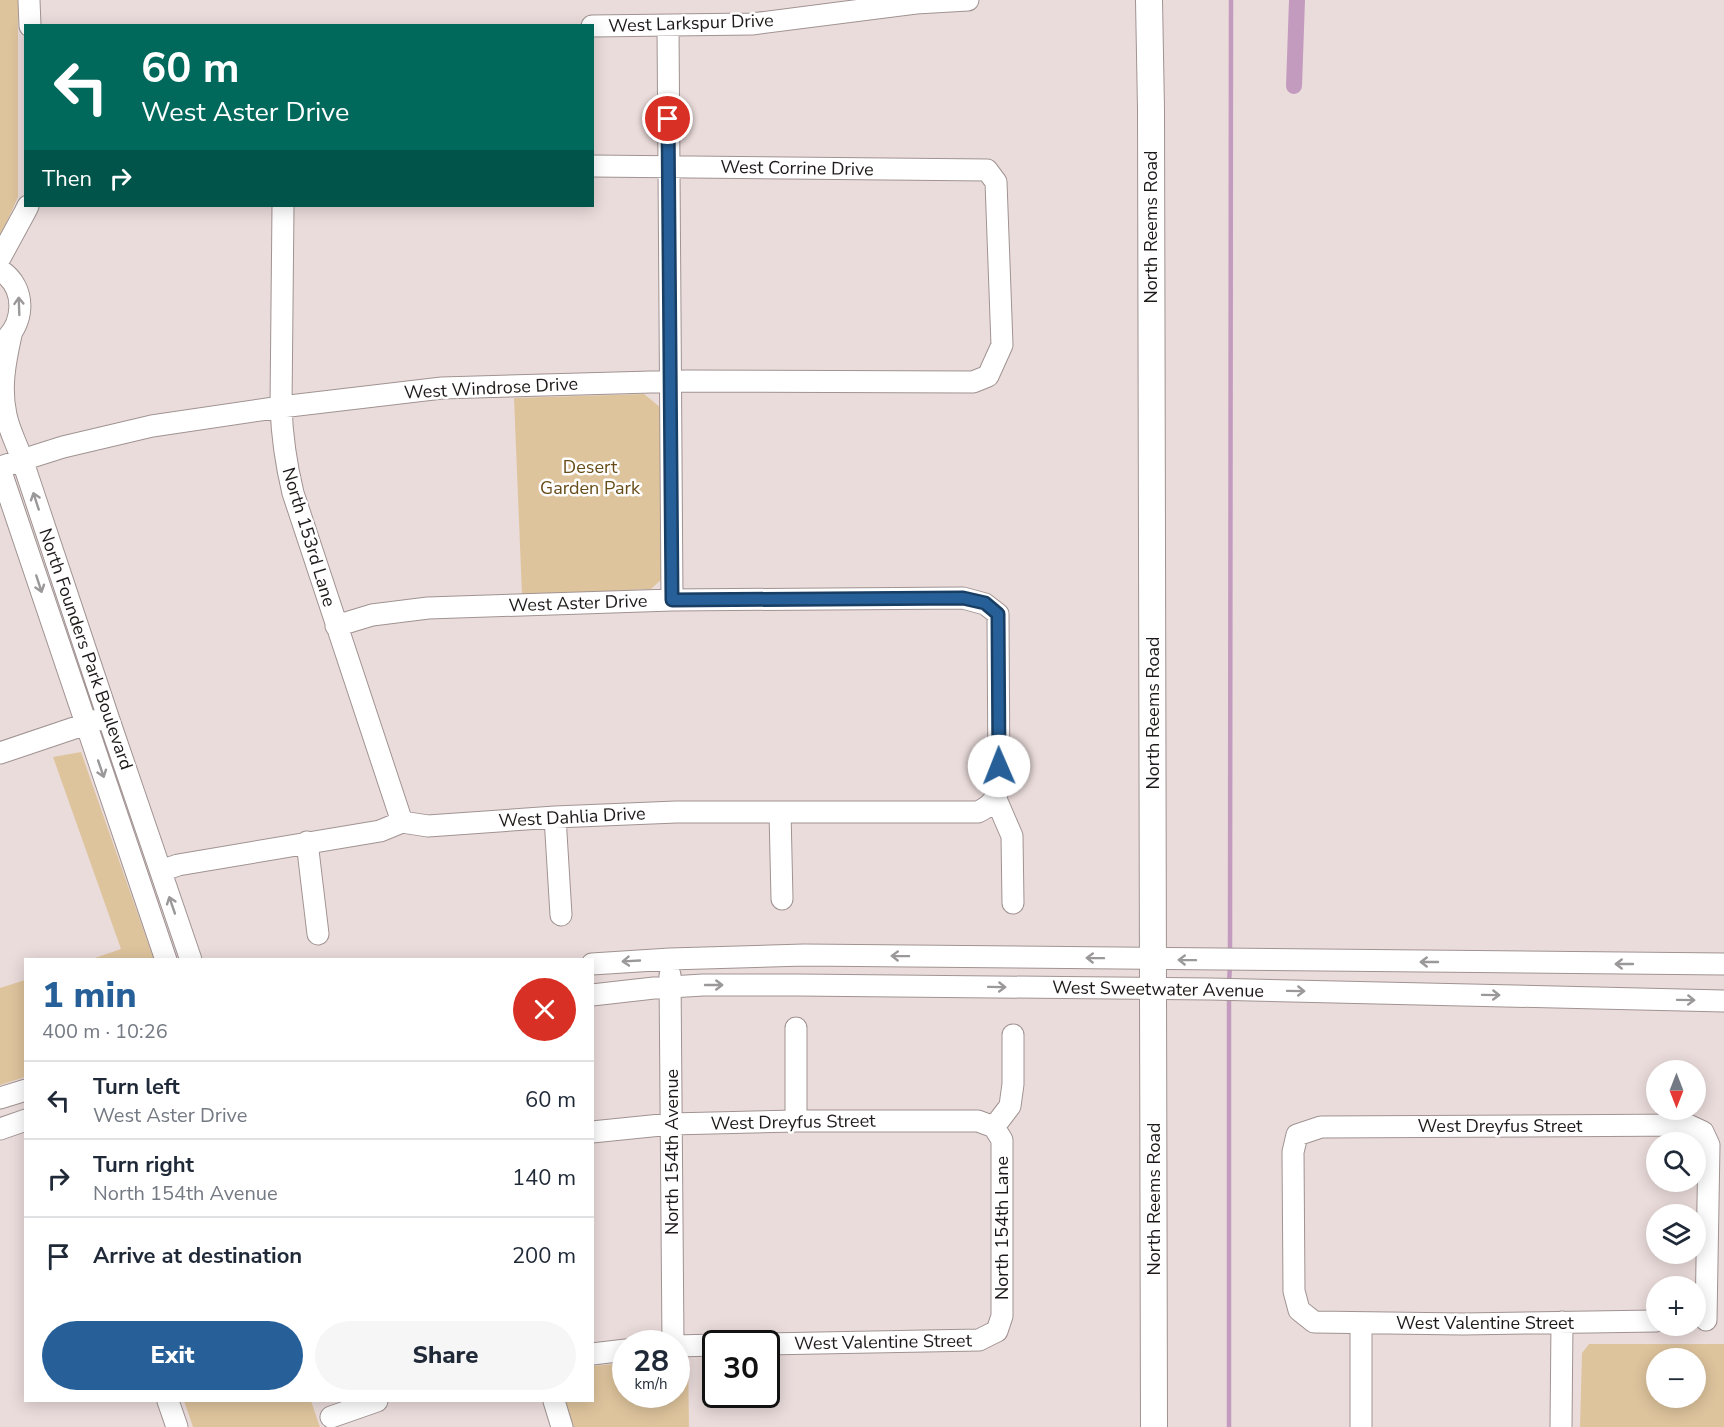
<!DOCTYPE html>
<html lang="en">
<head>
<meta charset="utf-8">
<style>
	:root { --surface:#fff; --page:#f6f6f7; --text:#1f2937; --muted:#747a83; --line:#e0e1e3; --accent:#276098 }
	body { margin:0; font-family:"Nunito Sans",sans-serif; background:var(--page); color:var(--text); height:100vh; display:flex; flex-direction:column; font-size:22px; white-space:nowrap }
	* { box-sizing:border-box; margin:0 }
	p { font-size:20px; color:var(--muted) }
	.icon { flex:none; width:33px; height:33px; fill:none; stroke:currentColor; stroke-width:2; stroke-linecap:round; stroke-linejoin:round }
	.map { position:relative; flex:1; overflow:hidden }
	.side { position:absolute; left:24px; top:958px; width:570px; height:444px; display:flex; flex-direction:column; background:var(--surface); border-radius:0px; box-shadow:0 3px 15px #0003 }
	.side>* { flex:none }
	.banner { position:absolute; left:24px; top:24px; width:570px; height:183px; border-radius:0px; box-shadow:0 3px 15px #0003; background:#00695c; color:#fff; overflow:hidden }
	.needle { width:39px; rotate:180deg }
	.controls { position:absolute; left:1646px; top:1060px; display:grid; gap:12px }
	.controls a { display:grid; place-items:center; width:60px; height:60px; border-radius:50%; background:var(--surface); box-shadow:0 3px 15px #0003; font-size:30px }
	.speed { position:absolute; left:612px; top:1330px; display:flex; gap:12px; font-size:30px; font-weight:700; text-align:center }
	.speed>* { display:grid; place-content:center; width:78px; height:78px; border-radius:50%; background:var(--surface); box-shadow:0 3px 15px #0003; line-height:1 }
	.speed small { font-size:15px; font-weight:400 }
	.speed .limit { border:3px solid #111; border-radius:9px; background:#fff; color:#111 }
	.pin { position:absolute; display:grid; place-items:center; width:51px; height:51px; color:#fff; margin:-26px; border:3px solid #fff; border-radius:50%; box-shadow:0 2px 6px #0007 }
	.me { position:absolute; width:66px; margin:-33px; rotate:359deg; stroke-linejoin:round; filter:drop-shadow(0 0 4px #0008) }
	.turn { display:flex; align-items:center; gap:21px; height:126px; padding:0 18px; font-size:27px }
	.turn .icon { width:78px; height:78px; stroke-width:2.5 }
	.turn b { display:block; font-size:42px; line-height:51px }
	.then { display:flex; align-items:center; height:57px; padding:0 18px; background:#0003; gap:12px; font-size:22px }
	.round { display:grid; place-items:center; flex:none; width:63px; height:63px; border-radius:32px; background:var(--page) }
	.summary { display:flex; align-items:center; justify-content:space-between; height:102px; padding:0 18px }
	h1 { font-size:36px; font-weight:800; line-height:45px; color:var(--accent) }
	.primary-button { display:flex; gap:12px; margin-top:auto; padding:12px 18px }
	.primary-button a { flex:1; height:69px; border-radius:36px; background:var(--accent); color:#fff; font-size:24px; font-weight:800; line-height:69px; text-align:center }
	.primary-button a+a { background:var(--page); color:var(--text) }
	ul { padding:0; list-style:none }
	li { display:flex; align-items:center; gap:18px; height:78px; padding:0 18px; border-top:2px solid var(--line) }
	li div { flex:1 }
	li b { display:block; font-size:22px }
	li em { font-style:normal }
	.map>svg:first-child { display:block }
	.green { fill:#dec49d; fill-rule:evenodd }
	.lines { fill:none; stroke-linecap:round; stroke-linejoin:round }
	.stream { stroke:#c39bbe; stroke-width:4.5 }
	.canal { stroke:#c39bbe; stroke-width:16 }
	.minor-casing { stroke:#a09392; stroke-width:23 }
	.major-casing { stroke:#a09392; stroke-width:28 }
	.minor { stroke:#fff; stroke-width:21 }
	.major { stroke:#fff; stroke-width:26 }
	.oneway { stroke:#9a9898 }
	.route-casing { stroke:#193e63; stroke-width:15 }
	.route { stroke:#276098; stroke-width:10 }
	.labels { text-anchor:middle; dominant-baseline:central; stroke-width:5; stroke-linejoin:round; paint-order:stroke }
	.street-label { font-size:18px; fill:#1f1a1a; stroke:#fff }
	.park-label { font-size:18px; fill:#684c18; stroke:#fff }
</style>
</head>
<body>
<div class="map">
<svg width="1724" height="1427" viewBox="0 0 1724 1427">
	<rect width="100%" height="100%" fill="#eadcdb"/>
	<path class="green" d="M0,0H18V197L0,237Z
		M644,394L661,408L664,577L651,589L522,595L514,398Z
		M81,752L154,960H89L121,949L53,757Z
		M25,980V1077L0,1085V988Z
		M1589,1344H1724V1427H1580L1582,1353ZM1656,1359H1695V1398H1656Z
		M677,1357H688L689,1427H573L565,1401H592L593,1366L625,1363L626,1395H676Z
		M184,1401H311L320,1427H193Z"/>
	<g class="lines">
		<path class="stream" d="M1230,953L1231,0
			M1229,983L1230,965
			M1229,1427V995"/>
		<path class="canal" d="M1294,86L1297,0"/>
		<g class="minor-casing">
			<path id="minor" d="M29,0L30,26
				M592,26L752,24L916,3L968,0
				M668,26L672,600
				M283,206L281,407C282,436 286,464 293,493L402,822
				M0,258L25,212L28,206
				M0,270C28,288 25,326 0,344
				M11,335C5,362 0,388 6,415C9,430 17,445 22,459L108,717L191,960
				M0,467L63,447L152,426L281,407L442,388L687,381L973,382L988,376L1002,345L996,182L987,170L592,166
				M0,469L166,960
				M0,753L98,720
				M996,799L1012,836L1013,903
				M780,812L782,899
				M555,817L561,915
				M307,842L318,934
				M161,871L178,865L380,831L402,822L428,826L555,817L676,812H978C990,806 995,801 999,788L998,614L985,604L963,598L672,600L428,608L372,615L336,626
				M592,964L670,959L804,955L1724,964
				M670,975L673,1344
				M592,995L654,988L703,985H798L1210,989L1724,1001
				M796,1028V1121
				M0,1098L26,1090
				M994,1127L1010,1106L1013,1084V1035
				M0,1129L26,1120
				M592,1132L671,1124L796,1121H978L994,1127
				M1656,1321L1463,1324L1314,1322L1299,1310L1294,1291L1293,1152L1297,1135L1321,1127L1688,1125L1703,1132L1709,1145L1706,1320
				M1361,1323V1427
				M766,1344L979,1340L997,1331L1002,1316V1140L994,1127
				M676,1346L716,1345
				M592,1354L626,1350
				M168,1401L177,1427
				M554,1401L562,1427
				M331,1417L377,1401
				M1561,1427L1562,1322"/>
		</g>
		<g class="major-casing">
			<path id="major" d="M1149,0L1151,109L1154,1427"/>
		</g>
		<use href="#minor" class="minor"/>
		<use href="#major" class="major"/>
	</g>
	<defs><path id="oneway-shaft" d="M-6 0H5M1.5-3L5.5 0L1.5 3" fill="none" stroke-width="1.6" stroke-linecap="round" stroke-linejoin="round" transform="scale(1.5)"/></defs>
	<g class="oneway">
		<use href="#oneway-shaft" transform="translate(19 306) rotate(-92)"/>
		<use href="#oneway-shaft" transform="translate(36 501) rotate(-108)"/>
		<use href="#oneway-shaft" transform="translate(39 584) rotate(72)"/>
		<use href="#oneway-shaft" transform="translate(101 769) rotate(71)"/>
		<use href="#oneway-shaft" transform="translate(172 905) rotate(-109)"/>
		<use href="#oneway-shaft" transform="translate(900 956) rotate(-179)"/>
		<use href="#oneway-shaft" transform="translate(1095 958) rotate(-179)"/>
		<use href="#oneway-shaft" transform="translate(1187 960) rotate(-179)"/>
		<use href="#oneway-shaft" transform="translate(631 961) rotate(177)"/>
		<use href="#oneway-shaft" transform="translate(1429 962) rotate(-180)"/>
		<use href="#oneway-shaft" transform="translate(1624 964) rotate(-180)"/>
		<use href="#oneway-shaft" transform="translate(714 985)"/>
		<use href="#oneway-shaft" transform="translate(997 987) rotate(1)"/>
		<use href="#oneway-shaft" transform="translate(1296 991) rotate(1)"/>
		<use href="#oneway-shaft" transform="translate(1491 995) rotate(1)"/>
		<use href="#oneway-shaft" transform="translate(1686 1000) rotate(1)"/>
	</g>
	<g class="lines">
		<g class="route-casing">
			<path id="route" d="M668,119L672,600L963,598L985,603L998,614L999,766"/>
		</g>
		<use href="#route" class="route"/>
	</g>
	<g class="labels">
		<g class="street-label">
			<text transform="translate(691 23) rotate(-2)">West Larkspur Drive</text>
			<text transform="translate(797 168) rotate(1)">West Corrine Drive</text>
			<text transform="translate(1151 227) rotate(-90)">North Reems Road</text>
			<text transform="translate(491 388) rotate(-3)">West Windrose Drive</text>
			<text transform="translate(309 537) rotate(73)">North 153rd Lane</text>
			<text transform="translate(578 603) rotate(-2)">West Aster Drive</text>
			<text transform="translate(86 649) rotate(71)">North Founders Park Boulevard</text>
			<text transform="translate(1153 713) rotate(-90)">North Reems Road</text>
			<text transform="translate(572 817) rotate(-3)">West Dahlia Drive</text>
			<text transform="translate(1158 989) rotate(1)">West Sweetwater Avenue</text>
			<text transform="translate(793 1122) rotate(-1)">West Dreyfus Street</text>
			<text x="1500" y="1126">West Dreyfus Street</text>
			<text transform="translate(672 1152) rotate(-90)">North 154th Avenue</text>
			<text transform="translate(1154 1199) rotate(-90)">North Reems Road</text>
			<text transform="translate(1002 1228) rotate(-90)">North 154th Lane</text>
			<text x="1485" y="1323">West Valentine Street</text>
			<text transform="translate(883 1342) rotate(-1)">West Valentine Street</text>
		</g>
		<g class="park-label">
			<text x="590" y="467">Desert<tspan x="590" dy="21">Garden Park</tspan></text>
		</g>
	</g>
</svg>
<div class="controls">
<a><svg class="needle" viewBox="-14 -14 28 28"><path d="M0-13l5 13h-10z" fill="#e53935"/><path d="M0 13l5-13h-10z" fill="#747a83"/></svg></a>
<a><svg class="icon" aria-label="search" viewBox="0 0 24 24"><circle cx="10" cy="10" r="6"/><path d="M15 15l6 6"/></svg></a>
<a><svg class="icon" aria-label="layers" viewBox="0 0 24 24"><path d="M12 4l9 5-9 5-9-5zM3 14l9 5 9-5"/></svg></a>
<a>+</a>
<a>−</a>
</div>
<div class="speed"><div>28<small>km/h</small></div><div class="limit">30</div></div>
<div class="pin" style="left:668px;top:119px;background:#d93025"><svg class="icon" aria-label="arrive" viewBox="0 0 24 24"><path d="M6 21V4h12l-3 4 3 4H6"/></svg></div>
<svg class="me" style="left:999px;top:766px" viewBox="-20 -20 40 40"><circle r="19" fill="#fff"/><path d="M0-13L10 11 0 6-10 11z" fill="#276098"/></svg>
<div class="banner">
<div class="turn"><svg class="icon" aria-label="left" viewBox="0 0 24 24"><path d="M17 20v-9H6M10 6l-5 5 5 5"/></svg><div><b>60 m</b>West Aster Drive</div></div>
<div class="then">Then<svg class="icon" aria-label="right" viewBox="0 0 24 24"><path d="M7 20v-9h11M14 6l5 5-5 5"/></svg></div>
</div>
<section class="side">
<div class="summary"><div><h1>1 min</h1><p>400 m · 10:26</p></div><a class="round" style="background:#d93025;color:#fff"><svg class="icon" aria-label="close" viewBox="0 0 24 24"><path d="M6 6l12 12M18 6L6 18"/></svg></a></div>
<ul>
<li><svg class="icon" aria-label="left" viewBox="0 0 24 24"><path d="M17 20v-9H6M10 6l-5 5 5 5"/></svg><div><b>Turn left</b><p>West Aster Drive</p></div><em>60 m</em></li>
<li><svg class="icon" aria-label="right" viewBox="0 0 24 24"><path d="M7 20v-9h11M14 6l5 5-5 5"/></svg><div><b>Turn right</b><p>North 154th Avenue</p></div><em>140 m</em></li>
<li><svg class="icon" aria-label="arrive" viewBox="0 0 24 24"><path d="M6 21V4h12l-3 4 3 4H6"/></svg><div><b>Arrive at destination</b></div><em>200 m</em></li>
</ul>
<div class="primary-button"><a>Exit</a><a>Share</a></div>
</section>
</div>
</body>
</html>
